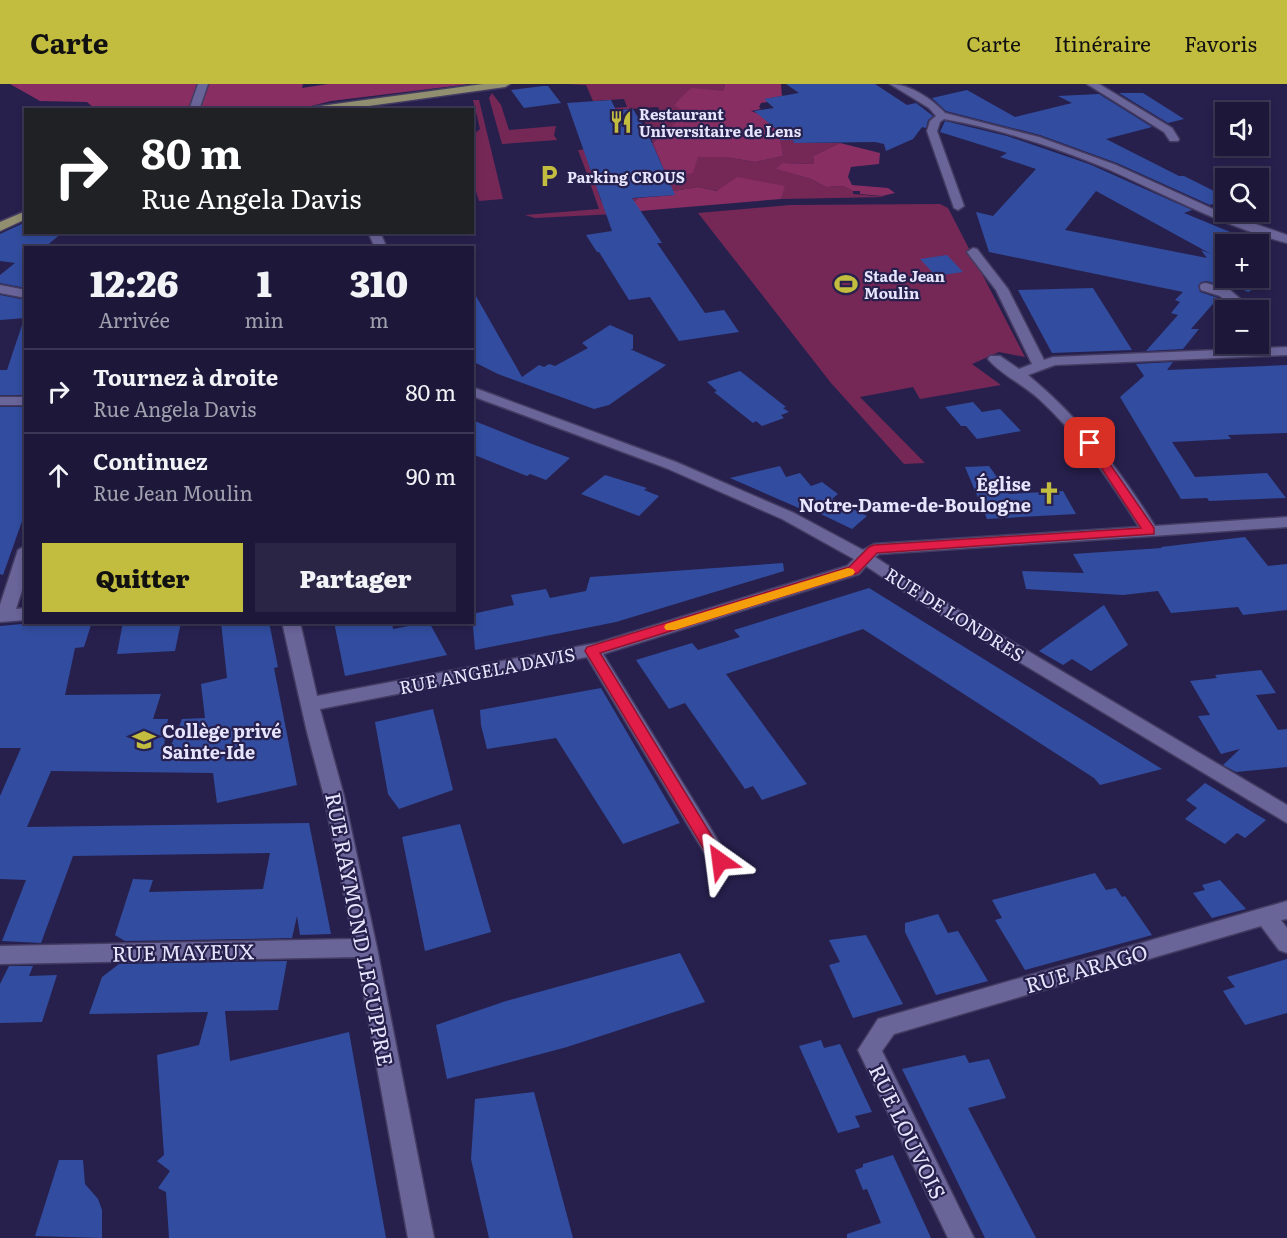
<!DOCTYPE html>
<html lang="fr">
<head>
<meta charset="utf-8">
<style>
	:root { --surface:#1d183a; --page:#2a2545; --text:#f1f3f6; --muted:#a0a0af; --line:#3b3754; --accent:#c2bd3f }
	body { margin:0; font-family:Literata,serif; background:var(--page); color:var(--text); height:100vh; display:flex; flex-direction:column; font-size:22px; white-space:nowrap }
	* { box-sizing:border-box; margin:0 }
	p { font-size:20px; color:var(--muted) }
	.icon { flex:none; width:33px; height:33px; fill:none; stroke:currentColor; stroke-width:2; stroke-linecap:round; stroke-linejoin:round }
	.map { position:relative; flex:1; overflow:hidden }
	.panel { position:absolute; left:24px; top:162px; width:450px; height:378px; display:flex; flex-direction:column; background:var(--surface); border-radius:0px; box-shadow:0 3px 9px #0003,0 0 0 2px var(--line) }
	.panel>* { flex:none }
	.banner { position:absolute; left:24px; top:24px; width:450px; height:126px; border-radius:0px; box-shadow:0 3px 9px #0003,0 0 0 2px var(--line); background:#202124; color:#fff; overflow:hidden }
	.tools { position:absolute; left:1215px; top:18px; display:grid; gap:12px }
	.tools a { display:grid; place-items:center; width:54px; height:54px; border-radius:0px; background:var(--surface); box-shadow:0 3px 9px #0003,0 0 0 2px var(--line); font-size:30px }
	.pin { position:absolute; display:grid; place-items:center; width:51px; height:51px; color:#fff; margin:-26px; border-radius:12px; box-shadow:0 3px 9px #0006 }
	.me { position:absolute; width:66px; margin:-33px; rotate:329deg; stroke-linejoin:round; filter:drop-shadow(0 0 4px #0008) }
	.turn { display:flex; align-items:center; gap:21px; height:126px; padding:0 18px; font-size:27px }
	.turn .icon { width:78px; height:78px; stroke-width:2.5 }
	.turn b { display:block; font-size:42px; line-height:51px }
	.eta { display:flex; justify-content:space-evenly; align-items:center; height:102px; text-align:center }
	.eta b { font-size:36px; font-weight:800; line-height:42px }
	.button { display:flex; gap:12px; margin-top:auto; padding:12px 18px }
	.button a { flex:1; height:69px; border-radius:0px; background:var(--accent); color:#111; font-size:24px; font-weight:800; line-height:69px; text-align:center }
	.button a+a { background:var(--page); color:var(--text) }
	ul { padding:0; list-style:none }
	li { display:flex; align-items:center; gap:18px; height:84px; padding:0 18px; border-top:2px solid var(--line) }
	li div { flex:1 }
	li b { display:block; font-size:22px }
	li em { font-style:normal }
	header { display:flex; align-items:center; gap:36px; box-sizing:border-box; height:84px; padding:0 30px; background:var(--accent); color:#111 }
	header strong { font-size:28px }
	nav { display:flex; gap:33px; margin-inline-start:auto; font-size:21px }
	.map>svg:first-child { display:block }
	.green { fill:#752856 }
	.forest { fill:#882e63 }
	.building { fill:#324d9f; fill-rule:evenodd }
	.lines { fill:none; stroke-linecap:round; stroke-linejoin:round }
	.minor-casing { stroke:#443c62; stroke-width:3 }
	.major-casing { stroke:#443c62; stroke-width:3 }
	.minor { fill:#6a6599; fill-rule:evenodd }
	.major { fill:#928e70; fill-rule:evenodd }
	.route { fill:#e11d48; stroke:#92132f; stroke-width:1.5 }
	.slow { fill:#f59e0b }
	.labels { text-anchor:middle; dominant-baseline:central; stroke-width:4.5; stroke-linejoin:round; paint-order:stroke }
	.far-poi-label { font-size:15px; font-weight:bold; fill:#e6e5fd; stroke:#27204d; text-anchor:start }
	.poi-label { font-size:18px; font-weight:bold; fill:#e6e5fd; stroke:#27204d; text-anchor:end }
	.street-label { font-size:18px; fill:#e6e5fd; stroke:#27204d }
	.near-street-label { font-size:21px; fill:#e6e5fd; stroke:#27204d }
</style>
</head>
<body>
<header>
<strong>Carte</strong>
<nav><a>Carte</a><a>Itinéraire</a><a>Favoris</a></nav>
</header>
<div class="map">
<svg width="1287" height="1154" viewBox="0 0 1287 1154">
	<rect width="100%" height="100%" fill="#27204d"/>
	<path class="green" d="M568,0H723L725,1L723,7L674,20L687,29L653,59L658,72L588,77L592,90L609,93L589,95L578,66L653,59L644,36L663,34L658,23L614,26L613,24L627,23L624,15L593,17L586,1Z
		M492,9L501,21L509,46L556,42L554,51L557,56L502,60L489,14Z
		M473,16H479L503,115L479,117L473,98V51L480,45Z
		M780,56H793L794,59H840L813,72L814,80L782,79L777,85L811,95L826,103L843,102L853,107V110L887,113L781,115L784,103L718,107L698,103L673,107L663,84L698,73H725L755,78L783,72Z
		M611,97L615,102L597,104L601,117L638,114L615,130L535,134L525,131L599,125L590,99Z
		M940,120L948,124L1025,273L999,268L972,280L1001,301L920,315L913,303L860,313L925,379L904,380L831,299L698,129L790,121Z"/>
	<path class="forest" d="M10,0H303L302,4L328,0H470L331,17L295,26L95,25L87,18L40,17Z
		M723,0H781L782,12L765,15L768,18L761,19L759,23L761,25L751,27L759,30L779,48L783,72L755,78L725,73H698L693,89L676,93L663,84L653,59L686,29L674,21L691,4L723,7L725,1Z
		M840,59L880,69L879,80L851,83L848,93L852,101L888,104L895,109L882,112L860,110V107H853L843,102L826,103L811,95L776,85L782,79L814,80L813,72Z
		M737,93L785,102L781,115L640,127L631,120L638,114L674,111L673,107L698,103L717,107Z"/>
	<path class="building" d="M786,0H875L907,21L916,19L933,32L928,36L926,44L922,43L913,55L886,67L884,60L875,58L794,59L793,56H780L779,47L754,27L774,24L764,15L799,9Z
		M543,2H548L561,19L524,24L511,6Z
		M967,6L1015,33L1072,19L1058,12L1099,10L1152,43L1106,55L1179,92H1184L1226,113V116L1210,121L1117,79L1040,51L946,27L932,14Z
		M1119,9H1143L1184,35L1168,39Z
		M611,16L616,26L633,25L648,50L675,111L632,114L662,159H657L705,229L724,226L739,248L679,257L650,213L629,216L599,168H597L586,151L612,147L567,19Z
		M945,37L1007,52L1089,80L1192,126L1184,129L1257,159L1226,160V174L1223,175L1226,177V194H1258V190L1259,202L1248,208L1230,199L1227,203L1207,197L1201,198L1198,202L1200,208L1218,214L1191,245H1199L1183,265L1146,267L1178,231L1171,229L1180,218L1175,216L1183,208L989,168L976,128L993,132L1036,85L1000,73L1007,69L940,48ZM1096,107L1211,170L1201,166L1207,174L1065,146Z
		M26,138V148H63L44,164H26V204L0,199V191L15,179L0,177V150Z
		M947,171L963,188L936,192L920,175Z
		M1093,204L1132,266L1052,269L1018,206Z
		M472,205L522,293L539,281L544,283L549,280L555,282L588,264L582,259L610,241L633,251V265H630L666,281L609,321L594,325L498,290L472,277Z
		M0,211L26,216V234L0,236Z
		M22,241H26V311H0V286H7Z
		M1173,278L1167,286L1287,281V349L1228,351L1231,355L1172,358L1195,393L1267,389L1286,414L1209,417L1207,414L1181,415L1120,313L1144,292L1136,280Z
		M740,287L786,323L783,324L789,328L781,331L784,334L762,342L756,337L753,339L714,308L717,307L707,298Z
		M973,318L982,328L1000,325L1021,347L977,355L966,342H961L945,323Z
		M0,323H26V426L3,491L0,490Z
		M472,336L532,360L570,374L546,396L530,390L527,392L472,370Z
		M780,382L786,393L800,389L811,402L822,398L838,410L832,415L867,432L852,445L804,422L801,425L730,394Z
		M989,382L1009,410L1063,407L1076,430L987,435L965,383Z
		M605,391L647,404L644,406L659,412L639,432L581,410Z
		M1245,453L1268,482L1287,480V526L1243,531L1238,523L1171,529L1158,507L1123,511L1026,505L1022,487L1084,489L1073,470L1162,464L1161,463Z
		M783,479L784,487L616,538L475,566L472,530L514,521L511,511L546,505L550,514L586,507L590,493Z
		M869,504L1024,600L1162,685L1100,701L1094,694L863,545L726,590L807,700L762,716L753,702L745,705L685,619L669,625L636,576L692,559L698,566L740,553L734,546Z
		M1104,521L1128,561L1091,587L1072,575L1063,581L1039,567Z
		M44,538H92L84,563L75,564L65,611L161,610L153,635H168L164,662L170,664L182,635L205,634L201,600L227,594L221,538H269L278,583L274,584L297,701L217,719L213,689L51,687L27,743L309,739L331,850L300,851L297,832L292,854L125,857L115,851L133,795L153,796L149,808L263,805L270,769L73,772L41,859L2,857L26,796L0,795V712L21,664H0V542Z
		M123,538H181L175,567L117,570Z
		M334,538H392L393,545L429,538L447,571L345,592Z
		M1261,586L1276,609L1256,611L1278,646L1287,645V683L1236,688L1223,681L1240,665L1221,670L1198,632L1210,631L1190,597L1217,594L1215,591Z
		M601,604L680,739L623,760L556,654L487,665L481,641L480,626Z
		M433,625L453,706L399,725L388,710L375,638Z
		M1205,699L1254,729L1266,736L1245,754L1237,749L1225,760L1185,735L1197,724L1186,716Z
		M460,740L491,848L425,867L402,753Z
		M1095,789L1106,806L1116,804L1122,813L1125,812L1152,851L1025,886L995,836L1002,834L992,816Z
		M1220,796L1246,825L1212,834L1193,809L1205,806L1202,801Z
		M938,830L948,849L958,847L988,897L936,911L905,848V839Z
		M866,851L903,920L853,934L829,881L840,878L829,856Z
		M680,869L705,918L567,963L447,995L436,941L506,917Z
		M1287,875V929L1245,941L1223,907L1235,903L1227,893Z
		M287,877L278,926L225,927L230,977L349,948L386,1154H169L166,1108L158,1104L170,1087L157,1077L164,1071L157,971L199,961L208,928L89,930L102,893L119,880Z
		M9,882H33L29,892L57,891L42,938L0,939V900Z
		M821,956L824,964L840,960L872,1028L855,1032L860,1043L838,1049L799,962Z
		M965,971L969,979L989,975L1006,1014L968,1024L1036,1154H985L902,985Z
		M534,1008L573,1154H489L471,1075L475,1015Z
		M893,1071L931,1154H847V1150L881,1139L867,1105L863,1106L855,1086L863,1083V1080Z
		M59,1076H83L85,1100L98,1115L102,1126V1154L35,1152Z"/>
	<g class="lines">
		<g class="minor-casing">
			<path id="minor" d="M198,0H208L199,26H189Z
				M890,0C910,0 932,15 945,29L1039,53L1116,81L1213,125L1287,151V159C1225,143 1168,112 1110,86C1058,64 1000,45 944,35L940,38L937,47L964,122L958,126L954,124L927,47L930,37L936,32L929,24Z
				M1087,0H1099L1172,44L1179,55L1178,57H1170L1164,48Z
				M368,148H380L387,164H375Z
				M973,164L977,165L1008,205L1044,276L1053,273L1287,263V271L1055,281L1028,291C1080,334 1119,385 1155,442L1287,433V443L879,470L875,473L935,512L1287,721V739L923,520L866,482L859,490L603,570L727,771L730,777L727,783L720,785L713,783L587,573L320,625L344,712L377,864L434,1154H408L357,873L0,880V862L353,855L324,712L307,648L282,538H300L317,612L597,559L847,482L854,475L782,435L666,384L472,312V303L676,378L794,429L863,466L874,460L1139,443C1110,396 1079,352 1039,315C1024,301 1000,290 988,275L990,272H1000L1019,285L1032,280L996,206L967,168Z
				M1206,199L1230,206L1245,219L1246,226H1233V223L1220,212L1201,206L1200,203L1201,200Z
				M0,201L26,206V214L0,209Z
				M0,313H26V321H0Z
				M26,461V494L16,525L26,524V536L0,538V521L18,466Z
				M1287,817V835L1281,836L1287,844V869L1279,866L1261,842L894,950L882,967L974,1154H948L858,966L878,935Z"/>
		</g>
		<g class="major-casing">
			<path id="major" d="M483,0H510L505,3L340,26H308L313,23Z
				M26,127V135L0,147V138Z"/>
		</g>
		<use href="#minor" class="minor"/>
		<use href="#major" class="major"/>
	</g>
	<path class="route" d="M1090,356L1094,357L1154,444V450L877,469L858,489L600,569L727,777L725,782L720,784L714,782L585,567L587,563L849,483L869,463L874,461L1141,444L1085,359Z"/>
	<path class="slow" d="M848,484L853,485L855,488L853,491L675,546H666L664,543L666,540Z"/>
	<defs>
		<g id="restaurant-bare" transform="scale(1.8)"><path d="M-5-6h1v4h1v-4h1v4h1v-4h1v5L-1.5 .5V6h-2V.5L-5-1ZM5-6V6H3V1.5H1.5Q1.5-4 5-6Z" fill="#c2bd3f" stroke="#27204d" stroke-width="2.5" paint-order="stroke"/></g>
		<g id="parking-bare" transform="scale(1.8)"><path d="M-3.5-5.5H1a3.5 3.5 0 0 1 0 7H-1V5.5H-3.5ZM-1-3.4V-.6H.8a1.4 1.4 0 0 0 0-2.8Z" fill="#c2bd3f" stroke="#27204d" stroke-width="2.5" paint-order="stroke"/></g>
		<g id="stadium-bare" transform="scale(1.8)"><path d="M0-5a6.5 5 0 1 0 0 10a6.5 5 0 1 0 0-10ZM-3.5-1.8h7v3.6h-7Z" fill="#c2bd3f" stroke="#27204d" stroke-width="2.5" paint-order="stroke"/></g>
		<g id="church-bare" transform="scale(1.8)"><path d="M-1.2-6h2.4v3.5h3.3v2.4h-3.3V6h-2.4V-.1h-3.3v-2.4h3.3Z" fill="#c2bd3f" stroke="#27204d" stroke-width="2.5" paint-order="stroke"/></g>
		<g id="school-bare" transform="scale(1.8)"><path d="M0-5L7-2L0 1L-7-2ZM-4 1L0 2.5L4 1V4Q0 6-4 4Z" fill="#c2bd3f" stroke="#27204d" stroke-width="2.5" paint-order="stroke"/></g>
	</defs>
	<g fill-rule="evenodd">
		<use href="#restaurant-bare" x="621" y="38"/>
		<use href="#parking-bare" x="549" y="92"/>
		<use href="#stadium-bare" x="846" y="200"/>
		<use href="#church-bare" x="1049" y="409"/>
		<use href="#school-bare" x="144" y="656"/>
	</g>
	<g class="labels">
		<g class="far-poi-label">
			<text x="639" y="29">Restaurant<tspan x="639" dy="17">Universitaire de Lens</tspan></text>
			<text x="567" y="92">Parking CROUS</text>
			<text x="864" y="191">Stade Jean<tspan x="864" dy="17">Moulin</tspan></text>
		</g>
		<g class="poi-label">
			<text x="1031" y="399">Église<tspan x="1031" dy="21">Notre-Dame-de-Boulogne</tspan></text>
			<text x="162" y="646" text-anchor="start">Collège privé<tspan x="162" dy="21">Sainte-Ide</tspan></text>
		</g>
		<g class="street-label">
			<text transform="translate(955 530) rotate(32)">RUE DE LONDRES</text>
			<text transform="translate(487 586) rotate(-11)">RUE ANGELA DAVIS</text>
		</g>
		<g class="near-street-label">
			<text transform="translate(361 845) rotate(79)">RUE RAYMOND LECUPPRE</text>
			<text transform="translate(183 867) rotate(-1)">RUE MAYEUX</text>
			<text transform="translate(1086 883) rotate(-16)">RUE ARAGO</text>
			<text transform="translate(909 1047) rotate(64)">RUE LOUVOIS</text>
		</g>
	</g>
</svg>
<div class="tools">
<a><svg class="icon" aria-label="sound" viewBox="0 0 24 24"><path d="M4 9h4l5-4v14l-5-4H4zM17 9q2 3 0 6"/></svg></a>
<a><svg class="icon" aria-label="search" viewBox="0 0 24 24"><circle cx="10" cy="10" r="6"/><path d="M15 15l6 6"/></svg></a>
<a>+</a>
<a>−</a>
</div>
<div class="pin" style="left:1090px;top:359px;background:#d93025"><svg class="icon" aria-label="arrive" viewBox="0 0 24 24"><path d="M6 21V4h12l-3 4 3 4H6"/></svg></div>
<svg class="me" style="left:720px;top:777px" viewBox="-20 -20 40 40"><path d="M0-17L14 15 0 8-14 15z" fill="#e11d48" stroke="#fff" stroke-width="4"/></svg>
<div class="banner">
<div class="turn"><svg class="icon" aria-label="right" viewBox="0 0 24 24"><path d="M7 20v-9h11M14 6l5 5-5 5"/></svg><div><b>80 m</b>Rue Angela Davis</div></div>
</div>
<section class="panel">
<div class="eta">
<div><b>12:26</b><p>Arrivée</p></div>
<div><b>1</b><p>min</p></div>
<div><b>310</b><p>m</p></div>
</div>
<ul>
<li><svg class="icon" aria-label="right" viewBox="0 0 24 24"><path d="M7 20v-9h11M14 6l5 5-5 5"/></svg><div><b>Tournez à droite</b><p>Rue Angela Davis</p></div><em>80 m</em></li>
<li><svg class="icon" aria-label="ahead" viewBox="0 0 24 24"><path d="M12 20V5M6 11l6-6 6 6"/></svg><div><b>Continuez</b><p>Rue Jean Moulin</p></div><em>90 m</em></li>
</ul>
<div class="button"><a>Quitter</a><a>Partager</a></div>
</section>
</div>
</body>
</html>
